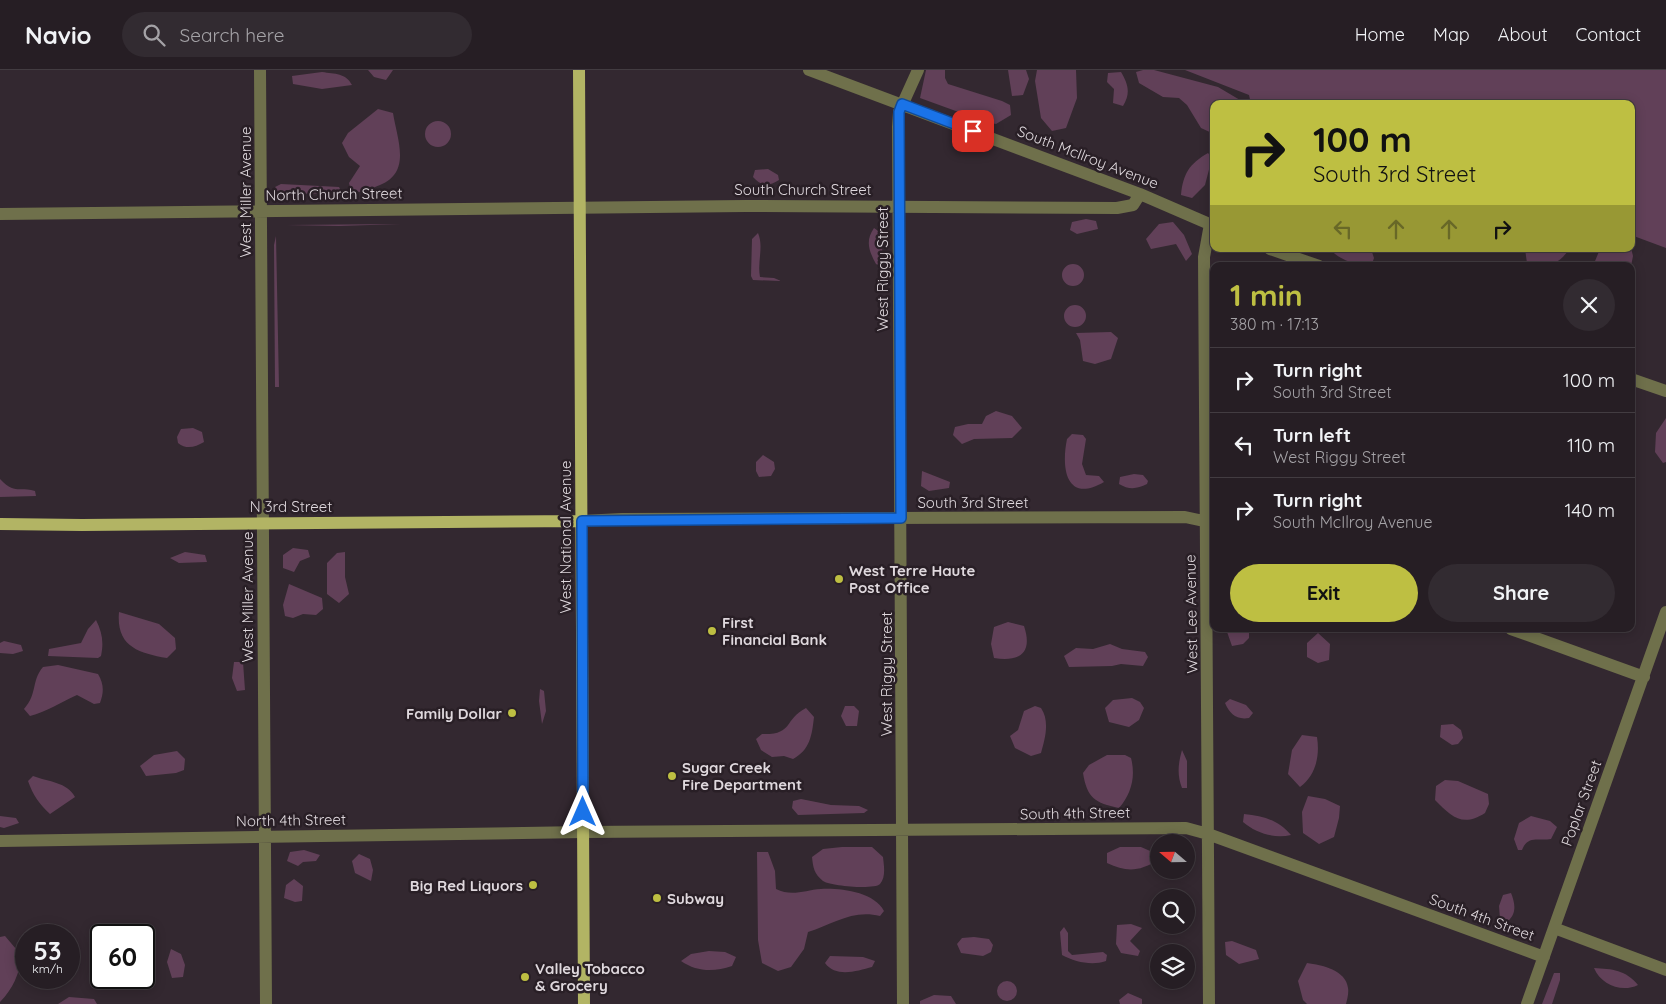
<!DOCTYPE html>
<html lang="en">
<head>
<meta charset="utf-8">
<style>
	:root { --surface:#261e24; --page:#322b31; --text:#f1f3f6; --muted:#a4a2a6; --line:#423c41; --accent:#bebf42 }
	body { margin:0; font-family:Quicksand,sans-serif; background:var(--page); color:var(--text); height:100vh; display:flex; flex-direction:column; font-size:19px; white-space:nowrap }
	* { box-sizing:border-box; margin:0 }
	p { font-size:16px; color:var(--muted) }
	.icon { flex:none; width:28px; height:28px; fill:none; stroke:currentColor; stroke-width:2; stroke-linecap:round; stroke-linejoin:round }
	.map { position:relative; flex:1; overflow:hidden }
	.panel { position:absolute; left:1210px; top:192px; width:425px; height:370px; display:flex; flex-direction:column; background:var(--surface); border-radius:10px; box-shadow:0 2px 12px #0003,0 0 0 1px var(--line) }
	.panel>* { flex:none }
	.hud { position:absolute; left:1210px; top:30px; width:425px; height:152px; border-radius:10px; box-shadow:0 2px 12px #0003,0 0 0 1px var(--line); background:#bebf42; color:#111; overflow:hidden }
	.needle { width:32px; rotate:290deg }
	.controls { position:absolute; left:1150px; top:764px; display:grid; gap:10px }
	.controls a { display:grid; place-items:center; width:45px; height:45px; border-radius:50%; background:var(--surface); box-shadow:0 2px 12px #0003,0 0 0 1px var(--line); font-size:25px }
	.speed { position:absolute; left:15px; top:854px; display:flex; gap:10px; font-size:25px; font-weight:700; text-align:center }
	.speed>* { display:grid; place-content:center; width:65px; height:65px; border-radius:50%; background:var(--surface); box-shadow:0 2px 12px #0003,0 0 0 1px var(--line); line-height:1 }
	.speed small { font-size:12px; font-weight:400 }
	.speed .limit { border:2px solid #111; border-radius:8px; background:#fff; color:#111 }
	.pin { position:absolute; display:grid; place-items:center; width:42px; height:42px; color:#fff; margin:-21px; border-radius:10px; box-shadow:0 2px 8px #0006 }
	.me { position:absolute; width:55px; margin:-28px; rotate:0deg; stroke-linejoin:round; filter:drop-shadow(0 0 4px #0008) }
	.turn { display:flex; align-items:center; gap:18px; height:105px; padding:0 20px; font-size:22px }
	.turn .icon { width:65px; height:65px; stroke-width:2.5 }
	.turn b { display:block; font-size:35px; line-height:42px }
	.lanes { display:flex; align-items:center; height:48px; padding:0 20px; background:#0003; justify-content:center; gap:25px; direction:ltr }
	.lanes .off { opacity:.35 }
	.round { display:grid; place-items:center; flex:none; width:52px; height:52px; border-radius:26px; background:var(--page) }
	.headline { display:flex; align-items:center; justify-content:space-between; height:85px; padding:0 20px }
	h1 { font-size:30px; font-weight:700; line-height:38px; color:var(--accent) }
	.primary-button { display:flex; gap:10px; margin-top:auto; padding:10px 20px }
	.primary-button a { flex:1; height:58px; border-radius:30px; background:var(--accent); color:#111; font-size:20px; font-weight:700; line-height:58px; text-align:center }
	.primary-button a+a { background:var(--page); color:var(--text) }
	ul { padding:0; list-style:none }
	li { display:flex; align-items:center; gap:15px; height:65px; padding:0 20px; border-top:1px solid var(--line) }
	li div { flex:1 }
	li b { display:block; font-size:19px }
	li em { font-style:normal }
	header { display:flex; align-items:center; gap:30px; box-sizing:border-box; height:70px; padding:0 25px; background:var(--surface); border-bottom:1px solid var(--line) }
	header strong { font-size:24px }
	nav { display:flex; gap:28px; margin-inline-start:auto; font-size:18px }
	.search { width:350px; height:45px; background:var(--page); display:flex; align-items:center; gap:12px; box-sizing:border-box; padding:0 18px; border-radius:28px; color:var(--muted); font-size:19px }
	.map>svg:first-child { display:block }
	.green { fill:#614058 }
	.lines { fill:none; stroke-linecap:round; stroke-linejoin:round }
	.minor { stroke:#6f704b; stroke-width:12 }
	.major { stroke:#b2b464; stroke-width:12 }
	.route-casing { stroke:#114b97; stroke-width:12 }
	.route { stroke:#1a73e8; stroke-width:9 }
	.poi-dot { fill:#bebf42; stroke:#291f26; stroke-width:2 }
	.labels { text-anchor:middle; dominant-baseline:central; stroke-width:5; stroke-linejoin:round; paint-order:stroke }
	.street-label { font-size:15px; fill:#dfd8dd; stroke:#291f26 }
	.poi-label { font-size:15px; font-weight:bold; fill:#dfd8dd; stroke:#291f26; text-anchor:start }
</style>
</head>
<body>
<header>
<strong>Navio</strong>
<div class="search"><svg class="icon" aria-label="search" viewBox="0 0 24 24"><circle cx="10" cy="10" r="6"/><path d="M15 15l6 6"/></svg>Search here</div>
<nav><a>Home</a><a>Map</a><a>About</a><a>Contact</a></nav>
</header>
<div class="map">
<svg width="1666" height="934" viewBox="0 0 1666 934">
	<rect width="100%" height="100%" fill="#332830"/>
	<path class="green" d="M368,0H393L386,10L374,7Z
		M926,0H945V8L948,14L1002,31L1010,35L1011,45L996,54L986,52L920,28Z
		M1008,0H1026L1029,9L1023,25L1012,26Z
		M1037,0H1076L1077,28L1066,58L1052,61L1041,48L1035,11Z
		M1143,0H1154L1218,17L1240,30V34H1214V64L1201,58L1187,35L1179,28L1163,27L1139,13L1136,2Z
		M1185,0H1666V178L1631,165V34H1293L1278,29L1251,34L1249,25Z
		M322,2C335,4 346,3 352,15L322,19L293,14L292,6Z
		M1121,2C1128,14 1131,23 1123,36L1113,33L1114,19L1107,12L1108,3Z
		M378,39L393,43C397,69 412,102 380,115C364,121 371,124 351,121L349,113L360,96L349,87L342,73L348,63Z
		M425 64a13 13 0 1 1 26 0a13 13 0 1 1-26 0Z
		M1208,83L1212,88L1205,115L1192,128L1181,125C1183,104 1189,94 1208,83Z
		M768,99L778,105L779,110C768,117 761,116 753,107L755,100Z
		M281,114L339,117L342,123L285,124L278,122L275,117Z
		M1086,149L1096,151L1098,159L1077,164L1070,160L1072,152Z
		M1173,152L1184,165L1192,184L1186,191L1176,174L1151,179L1146,169L1159,154Z
		M401,154L339,156L286,155H287Z
		M874,158L881,163L883,191L880,196L876,194C869,181 865,171 874,158Z
		M758,163C764,177 757,192 760,207L774,208L781,211L753,210L751,206L752,169Z
		M276,166L279,317H275L274,175Z
		M1631,178L1633,186L1631,196H1593L1600,179Z
		M1330,179H1371L1374,188L1372,194C1361,198 1337,189 1330,179Z
		M1525,179H1569C1561,193 1543,202 1527,193Z
		M1062 205a11 11 0 1 1 22 0a11 11 0 1 1-22 0Z
		M1064 246a11 11 0 1 1 22 0a11 11 0 1 1-22 0Z
		M1111,262L1118,268L1111,289L1095,294L1083,291L1080,270L1076,263Z
		M996,341L1012,346L1022,358L1012,368L974,369L962,374L953,365L955,357L968,354H982L986,346Z
		M1666,348V392L1663,393L1655,382L1656,363Z
		M193,358L202,362L204,372C195,377 187,380 178,373L177,367L181,359Z
		M1072,364L1083,365L1086,369L1082,394L1086,405L1099,406L1104,412C1066,434 1061,398 1067,369Z
		M763,385L774,392L775,399L771,406L759,407L756,401V392Z
		M922,401L950,412L949,418L929,421L921,416Z
		M1134,404L1143,405L1148,411L1147,414C1137,419 1129,420 1119,414L1120,407Z
		M0,409C15,425 18,416 35,421L36,426L0,427Z
		M293,478L308,480L310,487L300,491L294,502L283,498V485Z
		M185,482L205,485L207,492L179,493L170,488Z
		M345,482V507L349,524L339,533L327,524V493L337,483Z
		M289,514L322,528L323,539L316,545L303,544L293,548L285,546L283,535Z
		M119,542L159,554L175,568L176,579L167,588C138,583 116,576 119,542Z
		M96,550C102,562 104,572 101,586L98,588L48,586L49,579L81,573L88,559Z
		M1008,552L1024,556C1033,583 1020,592 994,588L991,574L994,557Z
		M1226,559H1249V568L1243,574L1232,576Z
		M1318,563L1330,574L1329,590L1318,593L1307,587V573Z
		M4,571L21,575L23,581L13,584L0,583V573Z
		M1110,574L1122,579L1145,582L1148,587L1143,596L1121,594L1112,596L1069,597L1064,586L1076,578L1093,579Z
		M234,592H243L245,620L237,621L232,608Z
		M58,595L98,604C104,614 104,622 100,633L94,634L77,625C61,632 46,642 30,646L24,639C38,623 31,611 43,597Z
		M540,619L544,621L546,641L542,654L539,631Z
		M1132,628L1140,632L1144,638L1139,650L1129,657L1109,652L1105,638L1113,630Z
		M1230,629L1246,635L1253,643L1249,648C1236,650 1230,644 1225,633Z
		M845,636H854L859,641L857,656H846L841,646Z
		M1035,636L1041,638C1050,651 1045,669 1041,683L1031,686L1015,678L1010,666L1018,660L1024,641Z
		M806,638L814,647C812,665 810,680 793,689L784,686L772,687L761,680L756,669L762,664C794,665 783,650 806,638Z
		M1453,654L1461,660L1463,668L1458,674L1452,675L1440,667L1441,655Z
		M1302,665L1317,667C1320,686 1316,705 1300,717L1288,704L1292,680Z
		M1182,680L1187,691V718H1182C1177,705 1178,694 1182,680Z
		M177,681L185,689L184,700L176,703L146,706L140,696L154,685Z
		M1107,685H1125L1131,688C1136,707 1131,724 1119,738C1095,733 1087,728 1083,703L1089,695Z
		M33,706C49,712 67,712 75,727L50,744C39,734 33,725 28,711Z
		M1445,710L1458,711L1488,724L1489,734L1485,743C1462,758 1451,746 1435,730L1436,716Z
		M1308,726L1325,729L1340,736L1339,748L1334,767L1319,774L1303,763L1302,742Z
		M801,729L831,735L859,736L868,740L864,743L798,745L792,738L793,731Z
		M1244,744C1264,746 1278,750 1291,765C1274,769 1256,763 1243,752Z
		M0,746L16,748L19,753L4,758L0,757Z
		M1531,746L1550,751L1557,757L1551,769C1537,771 1528,765 1522,780H1518L1514,769L1519,753Z
		M842,777H872L883,787C884,796 886,807 880,814C874,820 830,816 823,811C814,804 813,797 812,787L823,779Z
		M1120,777H1141L1157,784L1158,790C1139,802 1126,802 1107,793V783Z
		M304,780L320,785L316,791L303,792L298,796L287,791L290,782Z
		M757,782H768L775,801L776,819C792,827 805,820 821,819C841,818 874,822 884,841L880,846C853,839 833,854 808,862L804,879L791,897L778,901L762,893L758,870Z
		M359,784L370,789L373,800L371,811L355,803L352,791Z
		M294,809L303,816L302,831L295,832L284,828L286,815Z
		M1511,823C1515,833 1517,843 1508,851L1500,849L1499,836L1503,825Z
		M1131,854L1142,858L1130,871L1140,881L1138,886L1121,883L1116,874L1117,855Z
		M1064,857L1068,863V881L1072,885L1103,882L1107,885L1106,891C1092,896 1075,892 1062,885L1060,862Z
		M5,866L22,886C19,904 13,919 0,932V867Z
		M974,867L989,869L993,875L991,882L983,886L961,883L957,874L962,868Z
		M1232,871L1256,880L1259,889L1239,894L1226,885L1225,872Z
		M171,879L181,884L185,895L183,907L172,908L167,892Z
		M709,881L725,882L736,887L732,896C714,902 697,902 681,891L691,884Z
		M830,886L863,887L875,891L872,897C857,901 836,908 825,893Z
		M1307,893C1322,895 1346,900 1348,918C1349,923 1347,930 1346,934H1307L1303,930L1298,911Z
		M1594,898C1612,899 1626,900 1638,915C1622,923 1601,915 1594,898Z
		M1554,903H1560V910L1552,934H1542Z
		M997 921a10 10 0 1 1 20 0a10 10 0 1 1-20 0Z
		M1128,923L1142,929V934H1120L1119,930Z
		M934,925L951,926L956,934H920V931Z
		M69,927L94,929L97,934H58Z"/>
	<g class="lines">
		<path class="minor" d="M260,0L266,934
			M809,0L1140,124L1214,156
			M0,144L745,136L1117,138L1133,135L1140,124
			M1270,179L1319,196
			M1631,309L1666,321
			M582,451L622,449L1185,447L1213,453
			M1511,559L1644,607
			M0,771L583,762L1186,758L1208,764L1544,887
			M1554,858L1666,900
			M903,934L898,57L899,42L918,0
			M1209,934L1204,187L1210,154
			M1527,934L1666,542"/>
		<path class="major" d="M579,0L584,934
			M0,454L82,455L582,451"/>
	</g>
	<g class="lines">
		<g class="route-casing">
			<path id="route" d="M583,742L582,451L901,448L899,42L902,34L973,61"/>
		</g>
		<use href="#route" class="route"/>
	</g>
	<g class="poi-dot">
		<circle cx="839" cy="509" r="5"/>
		<circle cx="712" cy="561" r="5"/>
		<circle cx="512" cy="643" r="5"/>
		<circle cx="672" cy="706" r="5"/>
		<circle cx="533" cy="815" r="5"/>
		<circle cx="657" cy="828" r="5"/>
		<circle cx="525" cy="907" r="5"/>
	</g>
	<g class="labels">
		<g class="street-label">
			<text transform="translate(1088 87) rotate(21)">South McIlroy Avenue</text>
			<text x="803" y="119">South Church Street</text>
			<text transform="translate(245 122) rotate(-90)">West Miller Avenue</text>
			<text transform="translate(334 124) rotate(-1)">North Church Street</text>
			<text transform="translate(882 199) rotate(-90)">West Riggy Street</text>
			<text x="973" y="432">South 3rd Street</text>
			<text x="291" y="436">N 3rd Street</text>
			<text transform="translate(565 467) rotate(-90)">West National Avenue</text>
			<text transform="translate(247 527) rotate(-90)">West Miller Avenue</text>
			<text transform="translate(1191 544) rotate(-91)">West Lee Avenue</text>
			<text transform="translate(886 604) rotate(-90)">West Riggy Street</text>
			<text transform="translate(1581 733) rotate(-70)">Poplar Street</text>
			<text transform="translate(1075 743) rotate(-1)">South 4th Street</text>
			<text transform="translate(291 750) rotate(-1)">North 4th Street</text>
			<text transform="translate(1482 847) rotate(20)">South 4th Street</text>
		</g>
		<g class="poi-label">
			<text x="849" y="500">West Terre Haute<tspan x="849" dy="17">Post Office</tspan></text>
			<text x="722" y="552">First<tspan x="722" dy="17">Financial Bank</tspan></text>
			<text x="502" y="643" text-anchor="end">Family Dollar</text>
			<text x="682" y="697">Sugar Creek<tspan x="682" dy="17">Fire Department</tspan></text>
			<text x="523" y="815" text-anchor="end">Big Red Liquors</text>
			<text x="667" y="828">Subway</text>
			<text x="535" y="898">Valley Tobacco<tspan x="535" dy="17">&amp; Grocery</tspan></text>
		</g>
	</g>
</svg>
<div class="controls">
<a><svg class="needle" viewBox="-14 -14 28 28"><path d="M0-13l5 13h-10z" fill="#e53935"/><path d="M0 13l5-13h-10z" fill="#a4a2a6"/></svg></a>
<a><svg class="icon" aria-label="search" viewBox="0 0 24 24"><circle cx="10" cy="10" r="6"/><path d="M15 15l6 6"/></svg></a>
<a><svg class="icon" aria-label="layers" viewBox="0 0 24 24"><path d="M12 4l9 5-9 5-9-5zM3 14l9 5 9-5"/></svg></a>
</div>
<div class="speed"><div>53<small>km/h</small></div><div class="limit">60</div></div>
<div class="pin" style="left:973px;top:61px;background:#d93025"><svg class="icon" aria-label="arrive" viewBox="0 0 24 24"><path d="M6 21V4h12l-3 4 3 4H6"/></svg></div>
<svg class="me" style="left:583px;top:742px" viewBox="-20 -20 40 40"><path d="M0-17L14 15 0 8-14 15z" fill="#1a73e8" stroke="#fff" stroke-width="4"/></svg>
<div class="hud">
<div class="turn"><svg class="icon" aria-label="right" viewBox="0 0 24 24"><path d="M7 20v-9h11M14 6l5 5-5 5"/></svg><div><b>100 m</b>South 3rd Street</div></div>
<div class="lanes"><svg class="icon off" aria-label="left" viewBox="0 0 24 24"><path d="M17 20v-9H6M10 6l-5 5 5 5"/></svg><svg class="icon off" aria-label="ahead" viewBox="0 0 24 24"><path d="M12 20V5M6 11l6-6 6 6"/></svg><svg class="icon off" aria-label="ahead" viewBox="0 0 24 24"><path d="M12 20V5M6 11l6-6 6 6"/></svg><svg class="icon" aria-label="right" viewBox="0 0 24 24"><path d="M7 20v-9h11M14 6l5 5-5 5"/></svg></div>
</div>
<section class="panel">
<div class="headline"><div><h1>1 min</h1><p>380 m · 17:13</p></div><a class="round"><svg class="icon" aria-label="close" viewBox="0 0 24 24"><path d="M6 6l12 12M18 6L6 18"/></svg></a></div>
<ul>
<li><svg class="icon" aria-label="right" viewBox="0 0 24 24"><path d="M7 20v-9h11M14 6l5 5-5 5"/></svg><div><b>Turn right</b><p>South 3rd Street</p></div><em>100 m</em></li>
<li><svg class="icon" aria-label="left" viewBox="0 0 24 24"><path d="M17 20v-9H6M10 6l-5 5 5 5"/></svg><div><b>Turn left</b><p>West Riggy Street</p></div><em>110 m</em></li>
<li><svg class="icon" aria-label="right" viewBox="0 0 24 24"><path d="M7 20v-9h11M14 6l5 5-5 5"/></svg><div><b>Turn right</b><p>South McIlroy Avenue</p></div><em>140 m</em></li>
</ul>
<div class="primary-button"><a>Exit</a><a>Share</a></div>
</section>
</div>
</body>
</html>
